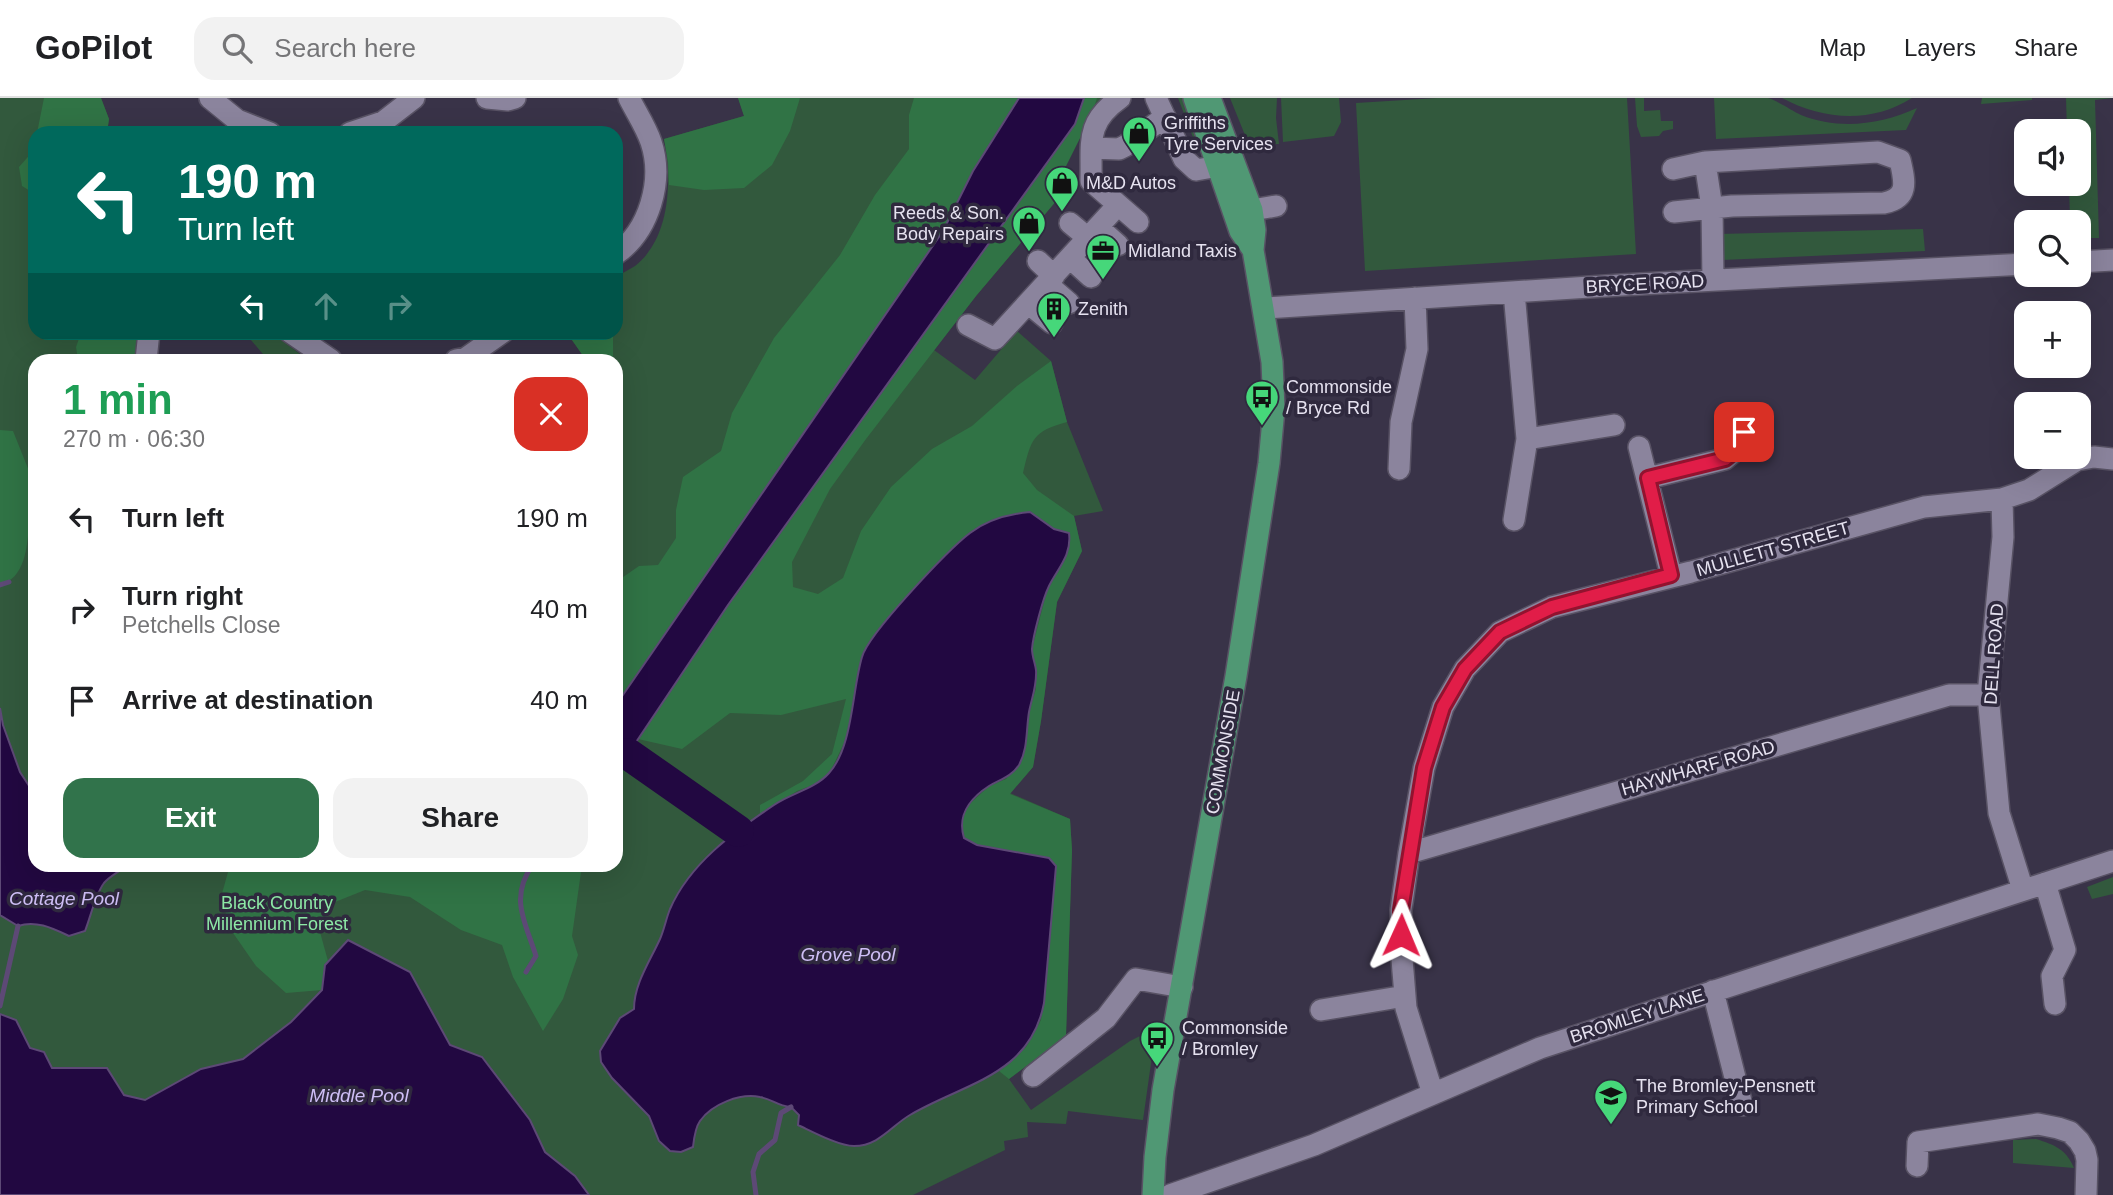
<!DOCTYPE html>
<html lang="en">
<head>
<meta charset="utf-8">
<style>
	:root { --surface:#fff; --page:#f2f2f2; --text:#202124; --muted:#757577; --line:#e0e0e0; --accent:#31734b }
	body { margin:0; font-family:Helvetica,sans-serif; background:var(--page); color:var(--text); height:100vh; display:flex; flex-direction:column; font-size:26px; white-space:nowrap }
	* { box-sizing:border-box; margin:0 }
	p { font-size:23px; color:var(--muted) }
	.icon { flex:none; width:38px; height:38px; fill:none; stroke:currentColor; stroke-width:2; stroke-linecap:round; stroke-linejoin:round }
	.map { position:relative; flex:1; overflow:hidden }
	.drawer { position:absolute; left:28px; top:256px; width:595px; height:518px; display:flex; flex-direction:column; background:var(--surface); border-radius:21px; box-shadow:0 7px 28px #0002 }
	.drawer>* { flex:none }
	.top-card { position:absolute; left:28px; top:28px; width:595px; height:214px; border-radius:21px; box-shadow:0 7px 28px #0002; background:#00695c; color:#fff; overflow:hidden }
	.fabs { position:absolute; left:2014px; top:21px; display:grid; gap:14px }
	.fabs a { display:grid; place-items:center; width:77px; height:77px; border-radius:14px; background:var(--surface); box-shadow:0 7px 28px #0002; font-size:35px }
	.pin { position:absolute; display:grid; place-items:center; width:60px; height:60px; color:#fff; margin:-30px; border-radius:14px; box-shadow:0 4px 10px #0006 }
	.me { position:absolute; width:77px; margin:-38px; rotate:1deg; stroke-linejoin:round; filter:drop-shadow(0 0 5px #0008) }
	.turn { display:flex; align-items:center; gap:24px; height:147px; padding:0 35px; font-size:32px }
	.turn .icon { width:91px; height:91px; stroke-width:2.5 }
	.turn b { display:block; font-size:49px; line-height:60px }
	.lanes { display:flex; align-items:center; height:66px; padding:0 35px; background:#0003; justify-content:center; gap:35px; direction:ltr }
	.lanes .off { opacity:.35 }
	.round { display:grid; place-items:center; flex:none; width:74px; height:74px; border-radius:21px; background:var(--page) }
	.summary { display:flex; align-items:center; justify-content:space-between; height:119px; padding:0 35px }
	h1 { font-size:42px; font-weight:600; line-height:52px; color:#1e9e55 }
	.primary-button { display:flex; gap:14px; margin-top:auto; padding:14px 35px }
	.primary-button a { flex:1; height:80px; border-radius:21px; background:var(--accent); color:#fff; font-size:28px; font-weight:600; line-height:80px; text-align:center }
	.primary-button a+a { background:var(--page); color:var(--text) }
	ul { padding:0; list-style:none }
	li { display:flex; align-items:center; gap:21px; height:91px; padding:0 35px }
	li div { flex:1 }
	li b { display:block; font-size:26px }
	li em { font-style:normal }
	header { display:flex; align-items:center; gap:42px; box-sizing:border-box; height:98px; padding:0 35px; background:var(--surface); border-bottom:2px solid var(--line) }
	header strong { font-size:33px }
	nav { display:flex; gap:38px; margin-inline-start:auto; font-size:24px }
	.search { width:490px; height:63px; background:var(--page); display:flex; align-items:center; gap:18px; box-sizing:border-box; padding:0 24px; border-radius:21px; color:var(--muted); font-size:26px }
	.map>svg:first-child { display:block }
	.green { fill:#32593d }
	.forest { fill:#307345 }
	.water { fill:#220841; stroke:#5d4976; stroke-width:2 }
	.lines { fill:none; stroke-linecap:round; stroke-linejoin:round }
	.stream { stroke:#5d4976; stroke-width:5 }
	.river { stroke:#220841; stroke-width:32 }
	.minor-casing { stroke:#585264; stroke-width:24 }
	.major-casing { stroke:#585264; stroke-width:24 }
	.minor { stroke:#8b849d; stroke-width:21 }
	.major { stroke:#509874; stroke-width:21 }
	.route-casing { stroke:#92132f; stroke-width:18 }
	.route { stroke:#e11d48; stroke-width:12 }
	.labels { text-anchor:middle; dominant-baseline:central; stroke-width:7; stroke-linejoin:round; paint-order:stroke }
	.poi-label { font-size:18px; fill:#e6e2f0; stroke:#2f293e; text-anchor:start }
	.street-label { font-size:18px; fill:#e6e2f0; stroke:#2f293e }
	.park-label { font-size:18px; fill:#8de9a6; stroke:#2f293e }
	.water-label { font-size:19px; font-style:italic; fill:#cebef5; stroke:#2f293e }
</style>
</head>
<body>
<header>
<strong>GoPilot</strong>
<div class="search"><svg class="icon" aria-label="search" viewBox="0 0 24 24"><circle cx="10" cy="10" r="6"/><path d="M15 15l6 6"/></svg>Search here</div>
<nav><a>Map</a><a>Layers</a><a>Share</a></nav>
</header>
<div class="map">
<svg width="2113" height="1097" viewBox="0 0 2113 1097">
	<rect width="100%" height="100%" fill="#393348"/>
	<path class="green" d="M0,0H101L109,21L107,35H35V234L138,235L135,262H35V766H616V262H586L567,235L616,234V179C622,175 629,172 635,168C671,140 672,81 664,41L744,18L738,0H1109L1092,16L1061,78L1068,89L976,198L934,252L975,282L1017,233L1051,263L1067,324L1103,413L1074,418L1082,453L1057,504L1041,623L1033,669L1010,695L1070,721L1072,752L1066,938L1009,981L1031,1012L1130,943L1156,930L1143,1022L1068,1013L1066,1026L1027,1024L1028,1039L1004,1043L1005,1052L913,1097H0Z
		M1178,0H1183L1200,44L1199,55Z
		M1230,0H1277L1276,20L1279,46L1249,47Z
		M1281,0H1339L1341,24L1334,38L1283,44Z
		M1437,0H1627L1636,156L1365,173L1356,5Z
		M1635,0H1644V13L1660,12L1661,23H1673V31L1663,33L1659,38L1641,39L1637,28Z
		M1714,0C1730,0 1752,0 1768,0C1776,2 1792,13 1801,17C1839,32 1880,27 1917,10L1906,32L1716,41Z
		M1782,0H1912C1871,26 1823,22 1782,0Z
		M1982,0H2032V2L1981,6Z
		M2066,0H2113L2095,2L2099,140H2079V124H2070L2069,86H2079V33H2067Z
		M1923,131L1925,153L1722,162L1719,136Z
		M245,235H272L308,262H268Z
		M2113,779V796L2092,801L2087,789Z
		M2036,1041C2055,1047 2066,1051 2074,1070L2013,1065V1042Z"/>
	<path class="forest" d="M44,0H101L109,21L107,35H37Z
		M738,0H800L790,33L772,67L744,90L704,92L669,87L668,64L664,41L744,18Z
		M914,0H1019L973,73L943,133L616,607V484L639,468L658,467L676,440V412L683,379L721,353L732,315L774,240L840,157L875,97L909,51V17Z
		M1084,0H1097L1092,16L1061,78L1068,89L976,198L866,341L830,391L792,464L793,489L818,496L843,480L861,433L891,389L932,351L972,328L1017,288L1051,263L1067,324C1033,333 1031,341 1023,375L1037,392L1074,418L1082,453L1057,504L1041,623L1033,669L1010,696L1070,721L1072,752L1066,938L1009,981L999,973L1026,949L1041,922L1056,769L1049,760L977,747L964,740L960,727L963,712L989,688L1006,681L1024,656L1029,613L1036,591V571L1032,551L1047,492L1066,460L1069,435L1054,431L909,498L863,555L846,641L830,674L816,686L797,693L760,717V707L803,683L832,656L846,601L781,617L730,615L682,651L638,641L728,507L1075,26Z
		M35,45V96L22,88L19,69L34,52Z
		M81,235H138L135,262H78L76,249Z
		M567,235H613V262H586Z
		M0,332L13,333L35,388V423L29,427C27,450 25,480 0,487Z
		M230,767H582L572,838L578,857L563,901L543,933L513,879L502,847L461,832L410,799L365,792L330,806L320,834L328,863L325,867L322,892L286,895L256,868L231,832L221,799Z"/>
	<path class="water" d="M1019,0H1084L1075,26L728,507L616,674V607L943,133L973,73Z
		M1030,414L1054,431L1069,435C1072,457 1058,470 1049,488C1043,500 1033,538 1032,551C1032,558 1035,565 1036,572C1037,588 1032,599 1029,614C1026,632 1028,651 1019,667C1011,679 1001,681 989,688C969,701 957,717 964,740L977,747L1049,760L1056,768L1044,905C1030,978 964,985 910,1017C891,1028 879,1048 854,1048C839,1048 813,1034 798,1027L799,1017L791,1009C777,1008 772,1001 760,999C740,995 712,1006 700,1023C695,1030 694,1040 693,1049L681,1054L670,1053L659,1043L649,1018L612,980L601,964L600,953L620,920L634,911C634,886 650,863 660,841C664,832 666,821 670,811C690,765 734,734 774,707C791,695 815,691 829,675C853,649 852,592 862,559C868,536 949,451 970,435C987,422 1009,416 1030,414Z
		M0,610L3,627L20,674L35,697V766L126,767C120,774 111,777 104,785C95,797 91,818 85,833L69,838C52,830 36,822 18,828L0,817Z
		M348,842L410,874L450,947L482,959L530,1022L545,1054L575,1078L589,1097H0V916L16,922L30,950L44,954L52,970H107L124,997L145,1002L201,971L243,961L291,924L322,892L325,867Z"/>
	<g class="lines">
		<path class="stream" d="M0,487L9,484
			M526,874L536,858C525,823 509,800 533,766
			M0,908L18,828
			M756,1097L753,1074L759,1056L775,1042L781,1015L791,1009"/>
		<path class="river" d="M628,656L738,733"/>
		<g class="minor-casing">
			<path id="minor" d="M210,0L237,22L270,35
				M487,0L508,2L515,0
				M1120,0C1085,25 1092,44 1091,83L1138,124
				M1156,0L1184,61L1196,72L1219,68L1224,61L1223,56
				M350,35L383,24L414,0
				M1092,50L1119,51L1125,48L1165,19
				M1673,71L1705,64
				M1252,112L1276,108
				M1674,114L1732,108L1884,105C1909,100 1905,84 1900,62L1878,54L1705,64L1712,110L1713,182
				M1070,125L1088,140
				M1098,129L1118,147
				M616,156C649,133 664,83 651,44C646,29 636,14 629,0
				M1070,160L1091,179
				M1038,163L1054,178
				M2079,164L2113,162
				M1047,186L1069,205
				M1029,206L1052,225
				M1265,210L1621,187L2026,166
				M968,227L995,241L1118,107
				M290,234L331,262
				M146,262L149,234
				M456,262L466,260L503,234
				M1527,341L1614,327
				M1639,349L1671,477
				M1399,371L1401,324L1417,251L1415,200
				M1648,380L1725,361L1741,348L1746,319
				M2002,401L2003,439L1988,597L1999,715L2023,792
				M1514,422L1527,341L1514,194
				M1409,755L1949,597H1988
				M2045,785L2065,852L2052,878L2055,906
				M1713,893L1742,1007
				M1321,912L1405,898
				M1033,978L1106,920L1136,881L1182,889
				M1433,996L1406,910L1402,861L1401,812L1409,755L1424,670L1443,609L1465,571L1500,534L1552,509L1691,474L1924,409L2002,401L2029,392L2077,362L2094,359L2113,361
				M1917,1068L1918,1044L2038,1026L2058,1030L2070,1034L2079,1043L2085,1053L2087,1062L2086,1097
				M1170,1097L1314,1047L1540,950L2113,763"/>
		</g>
		<g class="major-casing">
			<path id="major" d="M1194,0L1240,133L1253,152
				M1153,1097L1155,1059L1163,992L1236,578L1269,365L1274,311L1272,264L1253,152L1255,132L1252,112L1210,0"/>
		</g>
		<use href="#minor" class="minor"/>
		<use href="#major" class="major"/>
	</g>
	<g class="lines">
		<g class="route-casing">
			<path id="route" d="M1401,837V812L1424,670L1443,609L1465,571L1500,534L1552,509L1671,477L1648,380L1725,361L1741,348L1744,334"/>
		</g>
		<use href="#route" class="route"/>
	</g>
	<defs>
		<g id="shop-pin" transform="scale(1.75)"><path d="M0 17L-7.5 6A9.5 9.5 0 1 1 7.5 6Z" fill="#46d77a" stroke="#2f293e"/><path d="M-5-2.5h2.3a2.7 3.5 0 0 1 5.4 0H5L5.5 6h-11ZM-1.5-2.5h3a1.5 2.3 0 0 0-3 0Z" fill="#111"/></g>
		<g id="office-pin" transform="scale(1.75)"><path d="M0 17L-7.5 6A9.5 9.5 0 1 1 7.5 6Z" fill="#46d77a" stroke="#2f293e"/><path d="M-6-3h4V-5.5h4V-3h4V5H-6ZM-1-4.5V-3h2v-1.5ZM-6 0V1H6V0Z" fill="#111"/></g>
		<g id="building-pin" transform="scale(1.75)"><path d="M0 17L-7.5 6A9.5 9.5 0 1 1 7.5 6Z" fill="#46d77a" stroke="#2f293e"/><path d="M-4-6H4V6H1V3H-1V6H-4ZM-2.5-4.3h1.7v1.8h-1.7ZM.8-4.3h1.7v1.8H.8ZM-2.5-1h1.7V.8h-1.7ZM.8-1h1.7V.8H.8Z" fill="#111"/></g>
		<g id="bus-pin" transform="scale(1.75)"><path d="M0 17L-7.5 6A9.5 9.5 0 1 1 7.5 6Z" fill="#46d77a" stroke="#2f293e"/><path d="M-5-6H5V4H4V6H2V4H-2V6H-4V4H-5ZM-3.5-4V0h7V-4ZM-3.5 1.2v1.5H-2V1.2ZM2 1.2v1.5H3.5V1.2Z" fill="#111"/></g>
		<g id="school-pin" transform="scale(1.75)"><path d="M0 17L-7.5 6A9.5 9.5 0 1 1 7.5 6Z" fill="#46d77a" stroke="#2f293e"/><path d="M0-5L7-2L0 1L-7-2ZM-4 1L0 2.5L4 1V4Q0 6-4 4Z" fill="#111"/></g>
	</defs>
	<g fill-rule="evenodd">
		<use href="#shop-pin" x="1139" y="35"/>
		<use href="#shop-pin" x="1062" y="85"/>
		<use href="#shop-pin" x="1029" y="125"/>
		<use href="#office-pin" x="1103" y="153"/>
		<use href="#building-pin" x="1054" y="211"/>
		<use href="#bus-pin" x="1262" y="299"/>
		<use href="#bus-pin" x="1157" y="940"/>
		<use href="#school-pin" x="1611" y="998"/>
	</g>
	<g class="labels">
		<g class="poi-label">
			<text x="1164" y="25">Griffiths<tspan x="1164" dy="21">Tyre Services</tspan></text>
			<text x="1086" y="85">M&amp;D Autos</text>
			<text x="1004" y="115" text-anchor="end">Reeds &amp; Son.<tspan x="1004" dy="21">Body Repairs</tspan></text>
			<text x="1128" y="153">Midland Taxis</text>
			<text x="1078" y="211">Zenith</text>
			<text x="1286" y="289">Commonside<tspan x="1286" dy="21">/ Bryce Rd</tspan></text>
			<text x="1182" y="930">Commonside<tspan x="1182" dy="21">/ Bromley</tspan></text>
			<text x="1636" y="988">The Bromley-Pensnett<tspan x="1636" dy="21">Primary School</tspan></text>
		</g>
		<g class="street-label">
			<text transform="translate(1645 186) rotate(-3)">BRYCE ROAD</text>
			<text transform="translate(1773 451) rotate(-16)">MULLETT STREET</text>
			<text transform="translate(1994 556) rotate(-86)">DELL ROAD</text>
			<text transform="translate(1223 654) rotate(-80)">COMMONSIDE</text>
			<text transform="translate(1698 670) rotate(-16)">HAYWHARF ROAD</text>
			<text transform="translate(1637 918) rotate(-18)">BROMLEY LANE</text>
		</g>
		<g class="park-label">
			<text x="277" y="805">Black Country<tspan x="277" dy="21">Millennium Forest</tspan></text>
		</g>
		<g class="water-label">
			<text x="64" y="800">Cottage Pool</text>
			<text x="848" y="856">Grove Pool</text>
			<text x="359" y="997">Middle Pool</text>
		</g>
	</g>
</svg>
<div class="fabs">
<a><svg class="icon" aria-label="sound" viewBox="0 0 24 24"><path d="M4 9h4l5-4v14l-5-4H4zM17 9q2 3 0 6"/></svg></a>
<a><svg class="icon" aria-label="search" viewBox="0 0 24 24"><circle cx="10" cy="10" r="6"/><path d="M15 15l6 6"/></svg></a>
<a>+</a>
<a>−</a>
</div>
<div class="pin" style="left:1744px;top:334px;background:#d93025"><svg class="icon" aria-label="arrive" viewBox="0 0 24 24"><path d="M6 21V4h12l-3 4 3 4H6"/></svg></div>
<svg class="me" style="left:1401px;top:837px" viewBox="-20 -20 40 40"><path d="M0-17L14 15 0 8-14 15z" fill="#e11d48" stroke="#fff" stroke-width="4"/></svg>
<div class="top-card">
<div class="turn"><svg class="icon" aria-label="left" viewBox="0 0 24 24"><path d="M17 20v-9H6M10 6l-5 5 5 5"/></svg><div><b>190 m</b>Turn left</div></div>
<div class="lanes"><svg class="icon" aria-label="left" viewBox="0 0 24 24"><path d="M17 20v-9H6M10 6l-5 5 5 5"/></svg><svg class="icon off" aria-label="ahead" viewBox="0 0 24 24"><path d="M12 20V5M6 11l6-6 6 6"/></svg><svg class="icon off" aria-label="right" viewBox="0 0 24 24"><path d="M7 20v-9h11M14 6l5 5-5 5"/></svg></div>
</div>
<section class="drawer">
<div class="summary"><div><h1>1 min</h1><p>270 m · 06:30</p></div><a class="round" style="background:#d93025;color:#fff"><svg class="icon" aria-label="close" viewBox="0 0 24 24"><path d="M6 6l12 12M18 6L6 18"/></svg></a></div>
<ul>
<li><svg class="icon" aria-label="left" viewBox="0 0 24 24"><path d="M17 20v-9H6M10 6l-5 5 5 5"/></svg><div><b>Turn left</b></div><em>190 m</em></li>
<li><svg class="icon" aria-label="right" viewBox="0 0 24 24"><path d="M7 20v-9h11M14 6l5 5-5 5"/></svg><div><b>Turn right</b><p>Petchells Close</p></div><em>40 m</em></li>
<li><svg class="icon" aria-label="arrive" viewBox="0 0 24 24"><path d="M6 21V4h12l-3 4 3 4H6"/></svg><div><b>Arrive at destination</b></div><em>40 m</em></li>
</ul>
<div class="primary-button"><a>Exit</a><a>Share</a></div>
</section>
</div>
</body>
</html>
